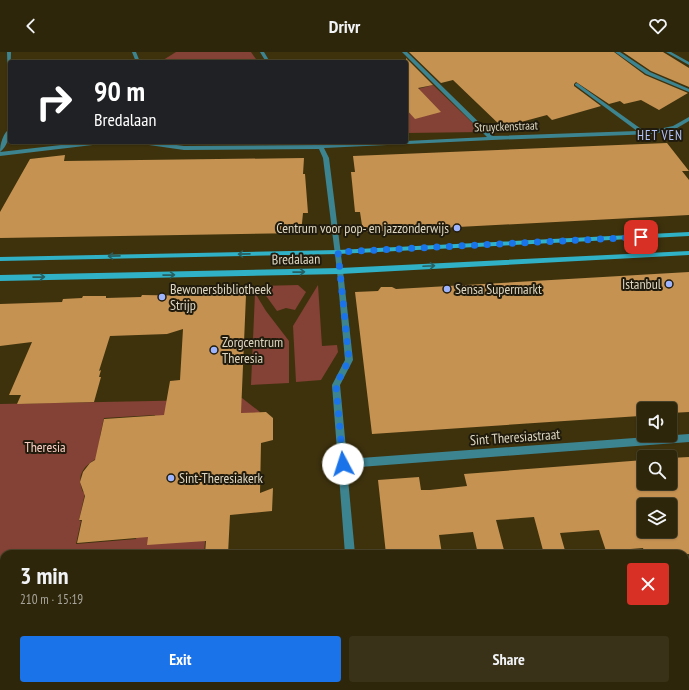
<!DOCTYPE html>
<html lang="en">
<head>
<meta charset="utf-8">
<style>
	:root { --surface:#2e260a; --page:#3a3218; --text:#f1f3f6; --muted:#a7a59c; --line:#49432b; --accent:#1a73e8 }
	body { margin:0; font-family:"PT Sans Narrow",sans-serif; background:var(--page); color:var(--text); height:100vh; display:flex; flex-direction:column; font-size:15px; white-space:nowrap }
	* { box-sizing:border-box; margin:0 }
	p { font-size:13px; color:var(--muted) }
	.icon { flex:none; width:22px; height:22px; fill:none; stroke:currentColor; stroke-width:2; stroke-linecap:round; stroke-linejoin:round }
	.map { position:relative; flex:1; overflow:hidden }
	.panel { position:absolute; left:0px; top:498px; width:689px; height:140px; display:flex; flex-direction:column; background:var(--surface); border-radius:12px 12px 0 0; box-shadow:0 1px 3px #0004,0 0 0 1px var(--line) }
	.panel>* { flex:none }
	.guide { position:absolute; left:8px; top:8px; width:400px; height:84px; border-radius:4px; box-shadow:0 1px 3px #0004,0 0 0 1px var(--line); background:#202124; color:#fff; overflow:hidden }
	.tools { position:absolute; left:637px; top:350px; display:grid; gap:8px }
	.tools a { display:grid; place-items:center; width:40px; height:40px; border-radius:4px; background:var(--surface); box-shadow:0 1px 3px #0004,0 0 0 1px var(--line); font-size:20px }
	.pin { position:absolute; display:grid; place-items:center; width:34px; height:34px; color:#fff; margin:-17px; border-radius:8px; box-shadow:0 2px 6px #0006 }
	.me { position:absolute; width:44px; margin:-22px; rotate:355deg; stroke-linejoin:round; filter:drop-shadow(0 0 3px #0008) }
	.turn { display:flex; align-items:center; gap:14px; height:84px; padding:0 20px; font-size:18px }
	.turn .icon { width:52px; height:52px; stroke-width:2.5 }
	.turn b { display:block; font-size:28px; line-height:34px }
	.round { display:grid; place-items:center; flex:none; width:42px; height:42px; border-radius:4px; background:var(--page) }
	.summary { display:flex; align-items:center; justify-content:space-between; height:68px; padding:0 20px }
	h1 { font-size:24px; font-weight:600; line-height:30px }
	.button { display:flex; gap:8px; margin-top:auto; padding:8px 20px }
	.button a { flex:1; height:46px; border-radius:4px; background:var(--accent); color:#fff; font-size:16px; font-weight:600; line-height:46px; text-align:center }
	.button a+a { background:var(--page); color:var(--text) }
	header { display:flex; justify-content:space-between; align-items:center; height:52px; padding:0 20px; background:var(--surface); font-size:18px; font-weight:600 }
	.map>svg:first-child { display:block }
	.green { fill:#844135 }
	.building { fill:#c59252; fill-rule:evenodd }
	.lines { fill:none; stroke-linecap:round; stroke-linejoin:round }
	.lane { fill:#3d8491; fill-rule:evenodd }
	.street { fill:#3d8491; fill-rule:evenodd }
	.secondary { fill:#30b1c5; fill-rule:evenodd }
	.oneway { stroke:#275e5f }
	.route { stroke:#1a73e8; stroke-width:7; stroke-dasharray:0 12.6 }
	.poi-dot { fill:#9eb4fd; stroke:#201b0c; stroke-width:1.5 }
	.labels { text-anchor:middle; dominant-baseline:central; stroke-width:4; stroke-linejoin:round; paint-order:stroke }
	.far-street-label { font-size:12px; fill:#ded7c3; stroke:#201b0c }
	.far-neighbourhood-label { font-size:13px; letter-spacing:1px; fill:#b2c3fa; stroke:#201b0c }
	.poi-label { font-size:14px; fill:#ded7c3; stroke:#201b0c; text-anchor:start }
	.street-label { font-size:14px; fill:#ded7c3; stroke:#201b0c }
	.park-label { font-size:14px; fill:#fbcec5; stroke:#201b0c }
</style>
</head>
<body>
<header><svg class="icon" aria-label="back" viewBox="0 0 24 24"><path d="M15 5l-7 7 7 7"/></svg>Drivr<svg class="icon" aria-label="heart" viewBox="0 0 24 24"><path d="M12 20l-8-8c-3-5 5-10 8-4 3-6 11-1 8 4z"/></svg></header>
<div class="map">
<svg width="689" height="638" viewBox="0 0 689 638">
	<rect width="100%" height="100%" fill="#3e320d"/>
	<path class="green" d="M176,0H251L258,10H160Z
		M433,33L482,80L406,81V40Z
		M298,233L306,240L295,258L286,256L277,259L259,234Z
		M318,233L322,294L337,293L338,300L321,328L296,330L293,274Z
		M255,241L266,259L289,289V331L251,333Z
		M242,346L260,360L256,364L153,376L155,363L104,366L100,384L99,405C83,414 76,423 83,440L85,441L79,468L81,469L76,492L136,487L139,471L207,465L204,502H4V634H142L121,638H0V352L203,348Z"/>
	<path class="building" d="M409,0H614L645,23L688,41L659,58L641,48L624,52L620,49L609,52L576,30L574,32V34L601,54L552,68L547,63L502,75L453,28L441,31Z
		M623,0H663L689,16V35L651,19Z
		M406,6L433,33L418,36L441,60L415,67L406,57Z
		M667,91L689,119H682L689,128V163L363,180L360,160H355L351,120H355L353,104Z
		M65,103L64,109L304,106L303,122H305L308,161H303L301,181L0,186V160L30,107Z
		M689,220V360L670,361V357H637L640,364L372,382L355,240L378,239L381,235H392L396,237Z
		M201,242L246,243L241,361L266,360L273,366V388L261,391L260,441L273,436L272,459L230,463L228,502H205L206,489L147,493L148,485L77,491L82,468H79L85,444L80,430L83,420L90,411L95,408L104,367L164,363L170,329L180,328L183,277L167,282L110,284L99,319L101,318L99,325H101L94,350L17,352L21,343H9L32,290L0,294V252L62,250L63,247L82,246L83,244H106V246L141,245L142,243L201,244Z
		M689,405V502H645L643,496L606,499L599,478L560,481L566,502H544L534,465L496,468L505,502H478L473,480L439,483L442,502H386L378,428L419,425L421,438H430L467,434L464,422L644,408V431H670V406ZM644,453H670V479H644Z"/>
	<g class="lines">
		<path class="lane" d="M615,0H620L650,20L689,37V40L646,22Z"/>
		<path class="street" d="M7,0H11L10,35L8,34Z
			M132,0H136L140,10H136Z
			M260,0H264L270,10H266Z
			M402,0H407L493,84L637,79L575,33V32L577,31L644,79L654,78L673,74L689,65V69L677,76L654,82L492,88L324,96L329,106L343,219L353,308L340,333L347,407L689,382V390L347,416L355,502H345L332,333L345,308L337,219L323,106L319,97L184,98L142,92L139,90H154L184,94L317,93V90H321L323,93L406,90V89L487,85Z
			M666,0H671L689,10V13Z
			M10,76C10,84 7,95 0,100C0,92 3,81 10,76Z
			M87,90H104L101,92L0,104V100Z
			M386,634H398L400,638H388Z"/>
		<path class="secondary" d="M689,180V184L338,202L0,209V205L338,198Z
			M689,199V203L340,222L0,229V223L340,216Z"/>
	</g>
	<defs><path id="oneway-shaft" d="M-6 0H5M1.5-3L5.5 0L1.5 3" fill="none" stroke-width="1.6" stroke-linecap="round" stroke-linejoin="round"/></defs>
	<g class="oneway">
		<use href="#oneway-shaft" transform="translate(244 202) rotate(179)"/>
		<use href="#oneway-shaft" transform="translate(114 204) rotate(179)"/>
		<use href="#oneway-shaft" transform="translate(429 214) rotate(-3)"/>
		<use href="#oneway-shaft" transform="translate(299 220) rotate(-1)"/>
		<use href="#oneway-shaft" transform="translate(169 223) rotate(-1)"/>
		<use href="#oneway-shaft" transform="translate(39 225) rotate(-1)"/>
	</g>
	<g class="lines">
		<path class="route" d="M343,412L336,333L349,308L338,200L641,185"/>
	</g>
	<g class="poi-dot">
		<circle cx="457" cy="176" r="4"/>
		<circle cx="669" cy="232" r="4"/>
		<circle cx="447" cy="237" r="4"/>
		<circle cx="162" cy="245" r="4"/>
		<circle cx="214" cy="298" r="4"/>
		<circle cx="171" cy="426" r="4"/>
	</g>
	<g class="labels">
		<g class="far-street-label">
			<text transform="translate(506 74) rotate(-2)">Struyckenstraat</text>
		</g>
		<g class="far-neighbourhood-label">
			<text x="660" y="83">HET VEN</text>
		</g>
		<g class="poi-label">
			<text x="449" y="176" text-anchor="end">Centrum voor pop- en jazzonderwijs</text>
			<text x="661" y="232" text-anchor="end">Istanbul</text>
			<text x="170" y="237">Bewonersbibliotheek<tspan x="170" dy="16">Strijp</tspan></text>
			<text x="455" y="237">Sensa Supermarkt</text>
			<text x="222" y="290">Zorgcentrum<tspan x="222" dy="16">Theresia</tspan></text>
			<text x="179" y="426">Sint-Theresiakerk</text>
		</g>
		<g class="street-label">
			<text transform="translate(296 207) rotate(-1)">Bredalaan</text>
			<text transform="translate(515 385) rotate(-4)">Sint Theresiastraat</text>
		</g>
		<g class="park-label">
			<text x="45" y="395">Theresia</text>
		</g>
	</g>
</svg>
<div class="tools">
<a><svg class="icon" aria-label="sound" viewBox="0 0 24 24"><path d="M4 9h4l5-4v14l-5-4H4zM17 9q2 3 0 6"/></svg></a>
<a><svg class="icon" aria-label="search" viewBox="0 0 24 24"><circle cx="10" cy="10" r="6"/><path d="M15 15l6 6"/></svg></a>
<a><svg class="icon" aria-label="layers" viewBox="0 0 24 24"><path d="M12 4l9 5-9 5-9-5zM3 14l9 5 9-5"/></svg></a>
</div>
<div class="pin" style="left:641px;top:185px;background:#d93025"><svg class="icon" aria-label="arrive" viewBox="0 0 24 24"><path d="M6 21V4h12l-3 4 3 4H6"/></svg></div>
<svg class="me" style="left:343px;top:412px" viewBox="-20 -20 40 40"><circle r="19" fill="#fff"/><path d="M0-13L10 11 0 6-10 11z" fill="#1a73e8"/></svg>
<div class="guide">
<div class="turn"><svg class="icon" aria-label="right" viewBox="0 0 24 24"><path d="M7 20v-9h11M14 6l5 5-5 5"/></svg><div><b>90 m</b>Bredalaan</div></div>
</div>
<section class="panel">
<div class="summary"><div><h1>3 min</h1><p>210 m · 15:19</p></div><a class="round" style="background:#d93025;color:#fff"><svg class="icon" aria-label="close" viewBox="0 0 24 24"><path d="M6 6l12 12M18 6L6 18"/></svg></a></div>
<div class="button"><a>Exit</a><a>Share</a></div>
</section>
</div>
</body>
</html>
